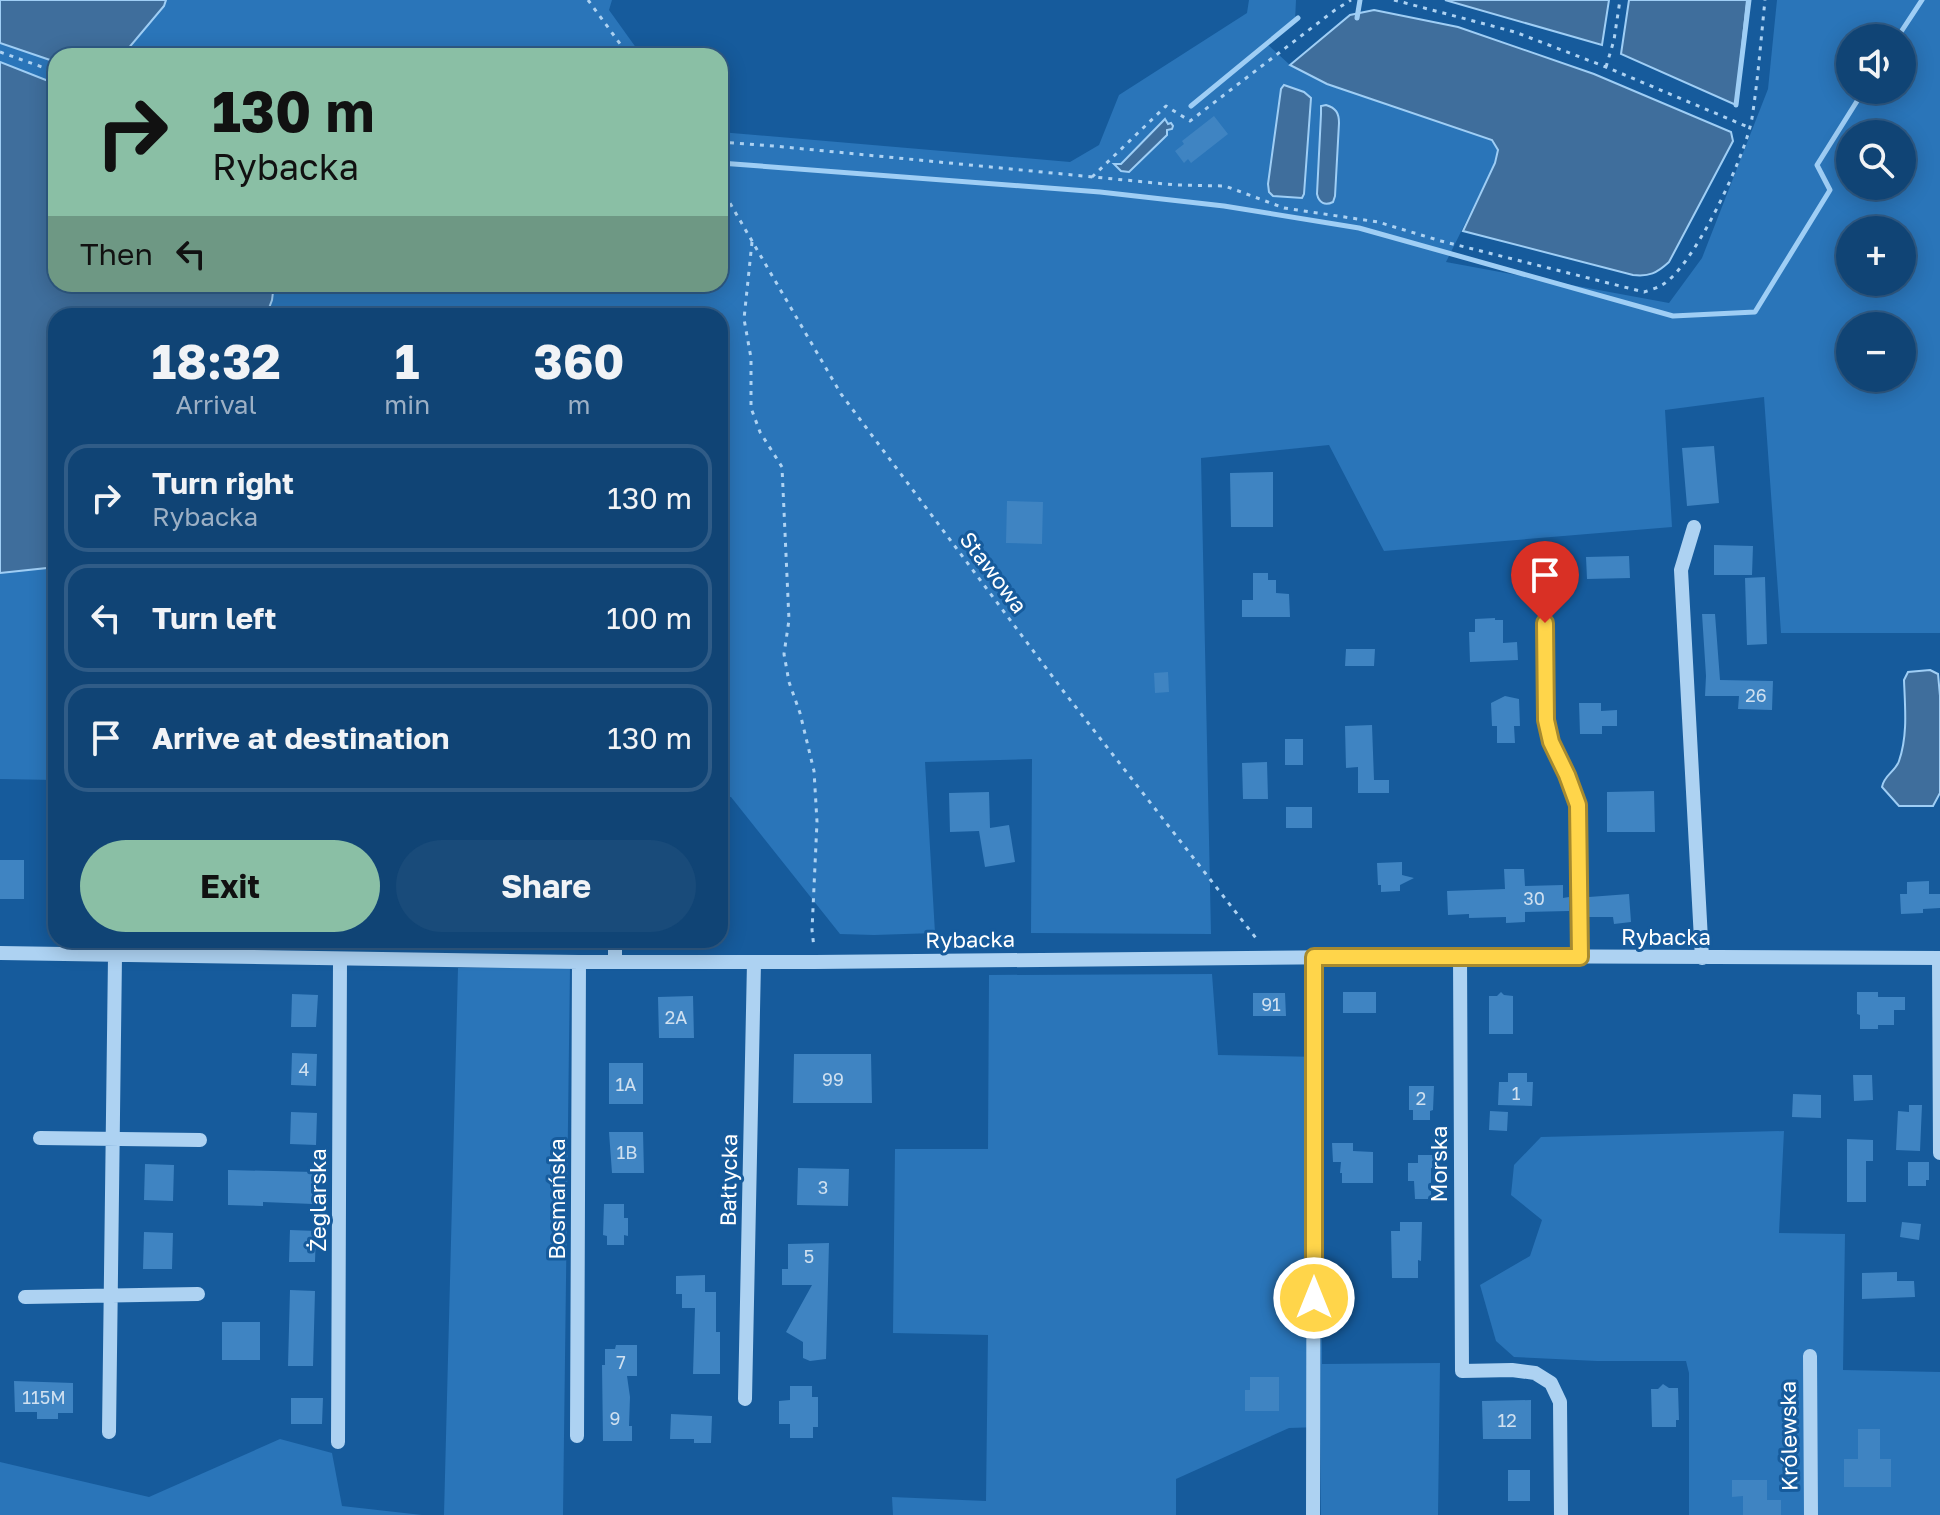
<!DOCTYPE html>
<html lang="en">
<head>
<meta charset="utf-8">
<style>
	:root { --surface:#104475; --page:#194b7a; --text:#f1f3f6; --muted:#9cb0c5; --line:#305c87; --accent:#8abfa5 }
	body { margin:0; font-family:"Golos Text",sans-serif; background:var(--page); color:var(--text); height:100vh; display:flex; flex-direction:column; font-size:30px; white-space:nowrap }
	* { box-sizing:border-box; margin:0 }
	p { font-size:26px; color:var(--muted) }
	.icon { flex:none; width:44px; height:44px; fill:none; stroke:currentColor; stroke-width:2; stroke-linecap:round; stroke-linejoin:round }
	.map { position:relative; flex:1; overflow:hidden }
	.drawer { position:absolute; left:48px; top:308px; width:680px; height:640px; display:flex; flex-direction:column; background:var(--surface); border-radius:24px; box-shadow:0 4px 20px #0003,0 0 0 2px var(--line) }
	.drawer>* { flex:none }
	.top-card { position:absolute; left:48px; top:48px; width:680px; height:244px; border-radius:24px; box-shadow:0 4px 20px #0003,0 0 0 2px var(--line); background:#8abfa5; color:#111; overflow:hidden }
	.tools { position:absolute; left:1836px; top:24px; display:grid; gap:16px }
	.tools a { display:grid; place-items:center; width:80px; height:80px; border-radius:50%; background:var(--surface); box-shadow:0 4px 20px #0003,0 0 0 2px var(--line); font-size:40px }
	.pin { position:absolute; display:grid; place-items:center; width:68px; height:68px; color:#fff; margin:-82px -34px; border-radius:50% 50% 50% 0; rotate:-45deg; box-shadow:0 0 8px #0007 }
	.pin .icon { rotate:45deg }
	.me { position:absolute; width:88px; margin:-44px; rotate:0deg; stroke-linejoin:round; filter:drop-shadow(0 0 6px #0008) }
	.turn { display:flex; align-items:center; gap:28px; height:168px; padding:0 32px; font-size:36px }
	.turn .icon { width:104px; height:104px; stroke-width:2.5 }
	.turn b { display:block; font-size:56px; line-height:68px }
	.then { display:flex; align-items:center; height:76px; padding:0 32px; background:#0003; gap:16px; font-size:30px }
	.eta { display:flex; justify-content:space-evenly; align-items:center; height:136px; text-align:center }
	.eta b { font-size:48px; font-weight:700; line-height:56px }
	.cta { display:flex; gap:16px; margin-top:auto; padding:16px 32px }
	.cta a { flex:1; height:92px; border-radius:48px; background:var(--accent); color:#111; font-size:32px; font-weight:700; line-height:92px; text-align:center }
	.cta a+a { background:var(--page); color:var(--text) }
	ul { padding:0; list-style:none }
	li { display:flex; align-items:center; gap:24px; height:108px; margin:0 16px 12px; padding:0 16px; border:4px solid var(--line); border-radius:24px }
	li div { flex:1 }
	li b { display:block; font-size:30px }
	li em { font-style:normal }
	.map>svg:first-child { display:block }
	.green { fill:#2a75b9; fill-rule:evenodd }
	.water { fill:#3f6e9c; stroke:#9fcef5; stroke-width:2 }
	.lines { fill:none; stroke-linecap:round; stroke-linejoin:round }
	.stream { stroke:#9fcef5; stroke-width:5 }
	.building { fill:#3f84c2 }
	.path { stroke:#add2f2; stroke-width:3; stroke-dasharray:4 6; stroke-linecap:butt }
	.minor { stroke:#add2f2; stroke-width:14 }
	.route-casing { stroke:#a68a30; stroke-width:20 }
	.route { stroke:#ffd54a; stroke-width:14 }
	.labels { text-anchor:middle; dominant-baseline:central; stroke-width:6; stroke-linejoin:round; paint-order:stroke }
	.number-label { font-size:18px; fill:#cfe0f0 }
	.street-label { font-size:22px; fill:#fff; stroke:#165b9c }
</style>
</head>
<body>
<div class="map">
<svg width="1940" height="1515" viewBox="0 0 1940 1515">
	<rect width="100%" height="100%" fill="#165b9c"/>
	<path class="green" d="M0,0H612L609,10L642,56H56V84L0,62Z
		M1249,0H1296L1295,21L1267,44L1290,65L1327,84L1492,140L1498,150L1495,163L1446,262L1669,303L1702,258L1768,89L1777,0H1940V633H1781L1764,397L1665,410L1672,527L1384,551L1329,445L1201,458L1211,934L1031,933L1032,759L925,762L935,933L874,935L840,934L731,797L720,796V316H205L228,284H720V132L1070,162L1099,145L1119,95L1247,13ZM1850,38H1902V90H1850ZM1850,134H1902V186H1850ZM1850,230H1902V282H1850ZM1850,326H1902V378H1850Z
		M56,389V780L0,779V418Z
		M570,967L563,1515H444L458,968Z
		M1212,974L1218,1055L1321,1057L1322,1364L1440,1363L1438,1515H1321L1320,1427L1289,1428L1176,1479V1515H893L892,1497L986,1501L988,1335L893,1333L895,1149H988L989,975Z
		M1784,1131L1779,1233L1845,1234L1843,1370L1940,1372V1515H1689V1373L1686,1361H1597L1514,1357L1496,1341L1480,1285L1530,1256L1542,1220L1511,1195L1514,1165L1541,1137Z
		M280,1439L332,1453L342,1506L422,1515H0V1462L149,1497Z"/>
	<path class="water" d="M0,0H166L164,6L122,56H56V62L0,43Z
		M1445,0H1609L1602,45Z
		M1629,0H1747L1736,105L1621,54Z
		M1374,10L1458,27L1594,74L1731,132L1733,141L1669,262C1657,273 1649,277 1633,275L1463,231L1495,163L1498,150L1492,140L1327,84L1290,65L1350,15Z
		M0,62L56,84V284H274L272,300L266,316H56V567L0,573Z
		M1284,85L1304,92L1311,98L1304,194L1302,198L1273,196L1269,192L1268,184L1281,89Z
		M1326,105C1336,108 1339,113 1339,123L1335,196L1333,202C1325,206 1319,203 1317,194L1321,114V106Z
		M1165,119L1168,124L1171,123L1173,126L1172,129L1167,130V135L1129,172L1121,171L1114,164H1121Z
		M1930,670L1938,674L1940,696V793L1933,806H1899L1882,787C1884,775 1895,772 1899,761C1908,735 1905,707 1904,680L1908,672Z"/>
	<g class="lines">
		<path class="stream" d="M1357,18L1360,0
			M1897,38L1922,0
			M1736,105L1749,0
			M1191,106L1298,18
			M720,163L1100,192L1224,206L1359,228L1673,316L1755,312L1830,190L1817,165L1864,90"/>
	</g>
	<path class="building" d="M1214,116L1228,134L1191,163L1188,159L1184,163L1175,151L1184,144L1182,141Z
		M1714,446L1719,503L1687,506L1682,448Z
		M1273,472V527H1231L1230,473Z
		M1007,501L1043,502L1042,544L1006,543Z
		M1714,545L1753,546L1752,575H1714Z
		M1629,556L1630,578L1587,579L1586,557Z
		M1253,573H1268V580H1276V593L1289,594L1290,617H1242V600H1253Z
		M1765,577L1767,644L1747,645L1745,578Z
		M1702,614H1715L1720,680L1773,681L1772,710L1738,709L1739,696H1705L1706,676Z
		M1495,618V620H1503V643L1517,642L1518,660L1470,662L1469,632H1475V619Z
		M1346,649H1375L1374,666H1345Z
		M1168,672L1169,692L1155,693L1154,673Z
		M1505,696L1519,699L1520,726H1514L1515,743H1497V726H1492L1491,703Z
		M1579,703H1601V711L1617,710V726H1602V734H1580Z
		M1372,725L1374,780H1389V793H1358V767L1346,768L1345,726Z
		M1285,739H1303V765H1285Z
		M1267,762L1268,799H1243L1242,763Z
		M1654,791L1655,832H1607V792Z
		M989,792L990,828L1009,825L1015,862L985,867L979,831L950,832L949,793Z
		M1286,807H1312V828H1286Z
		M0,860H24V899H0Z
		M1402,862V875L1414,878L1400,885V891L1381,892V885H1378L1377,863Z
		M1504,869H1524L1525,886L1563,885V898L1569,897V911L1525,912V922L1506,923V917L1469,918V914L1448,915L1447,891L1505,889Z
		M1929,881V894H1940V908L1923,909V913L1901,914L1900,894H1907V882Z
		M1629,894L1631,922L1614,924L1613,917H1589V897Z
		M1343,992H1376V1013H1343Z
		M1501,992L1504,995L1513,996V1034H1489V996H1497Z
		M1857,992H1878V997H1905V1010H1894V1025H1878V1029H1860V1015L1857,1014Z
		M1253,993H1285L1286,1016H1253Z
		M292,994L318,995L316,1027H291Z
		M693,996L694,1038H659L658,997Z
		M292,1053L317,1054L316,1086L291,1085Z
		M794,1054H871L872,1103H793Z
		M609,1063H643V1104H609Z
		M1508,1073H1527V1082H1533L1532,1106L1498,1105L1499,1082H1508Z
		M1853,1075H1872L1873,1100L1854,1101Z
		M1409,1086H1434L1433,1110L1430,1111V1120H1413V1110H1409Z
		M1793,1094L1821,1095V1118L1792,1117Z
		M1909,1105H1922L1920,1151L1896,1150L1898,1111L1909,1112Z
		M1490,1111L1508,1112L1507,1131L1489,1130Z
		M291,1112L317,1113L316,1145L290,1144Z
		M609,1132H643L644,1173H612Z
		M1847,1139L1873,1140V1161H1866V1202H1847Z
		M1332,1143H1353V1151L1373,1152V1183H1342V1173H1340L1341,1162H1333Z
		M1418,1155H1435V1168H1431V1199H1415L1414,1181H1408V1163H1418Z
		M1908,1162H1929V1180H1926V1186H1908Z
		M145,1164L174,1165L173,1201L144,1200Z
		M798,1168L849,1169L848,1206L797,1205Z
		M228,1170L314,1172L313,1204L263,1202V1206L228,1205Z
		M604,1204H624V1218H628V1236L624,1235V1245H607V1236L603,1235Z
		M1400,1222H1422L1421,1261L1418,1260V1278H1392L1391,1231H1400Z
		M1902,1222L1921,1224L1919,1240L1900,1237Z
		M290,1230L316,1231L315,1262H289Z
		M144,1232L173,1233L172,1269H143Z
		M829,1243L826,1359L810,1361L803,1358V1342L786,1332L812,1285H782V1269H788V1244Z
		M1897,1272V1281H1914L1915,1297L1862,1299V1273Z
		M705,1275V1292H716V1332H720V1374H693L695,1308H682V1294H676V1276Z
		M290,1290L315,1291L313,1366H288Z
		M222,1322H260V1360H222Z
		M616,1345H637V1376H627L630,1397L629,1426H632V1441H603L602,1365H605V1349H615Z
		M1250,1377H1279V1411H1245V1390H1250Z
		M14,1381L73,1383V1413H58V1419H37V1412H15Z
		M1663,1384L1669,1388H1678L1679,1420H1676V1427H1652L1651,1389H1658Z
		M790,1386H812V1397H818V1427H813V1438H790V1424H779V1401L790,1400Z
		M291,1398H323L322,1424H291Z
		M1531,1400V1439H1483L1482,1401Z
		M671,1414L712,1416L711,1443H694V1439H670Z
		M1858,1429H1880V1459H1891V1487H1844V1459H1858Z
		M1508,1470H1530V1501H1508Z
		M1732,1480H1767V1500H1781V1515H1743V1496L1732,1497Z"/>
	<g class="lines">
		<path class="path" d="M588,0L629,56
			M1394,0L1515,32L1606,67L1748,127
			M0,52L56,72
			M1606,67L1614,40L1620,0
			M720,142L774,146L1176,185L1225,186L1284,208L1378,222L1441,241L1644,292C1650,290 1657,288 1662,285C1694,267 1746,155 1752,118C1758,79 1761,39 1765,0
			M1092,177L1166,106L1190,121L1335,10L1351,0
			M720,186L841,394L1064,692L1259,942
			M752,242L744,319L751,358V408L760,432L782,467L789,620L784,654L789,682L800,713L814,771L817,822L812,930L814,948"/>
		<path class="minor" d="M1694,527L1681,570L1702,958
			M1545,623L1546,720L1551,742L1567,775L1578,805L1580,957
			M0,953L579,962H815L1460,956L1940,958
			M1460,956L1462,1371L1512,1370L1535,1373L1551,1383L1560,1402L1561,1515
			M1939,958L1940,1153
			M615,962V940
			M40,1138L200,1140
			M25,1297L198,1294
			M1810,1356L1811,1515
			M745,1399L754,962
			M109,1432L115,956
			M577,1436L579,962
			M338,1442L340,959
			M1313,1515L1314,957"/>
	</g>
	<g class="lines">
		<g class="route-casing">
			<path id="route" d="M1314,1298V957H1580L1578,805L1567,775L1551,742L1546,720L1545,623"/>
		</g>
		<use href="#route" class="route"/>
	</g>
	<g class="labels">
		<g class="number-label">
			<text x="1756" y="695">26</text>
			<text x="1534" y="898">30</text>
			<text x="1271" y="1004">91</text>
			<text x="676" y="1017">2A</text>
			<text x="304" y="1069">4</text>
			<text x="833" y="1079">99</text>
			<text x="626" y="1084">1A</text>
			<text x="1516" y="1093">1</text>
			<text x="1421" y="1098">2</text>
			<text x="627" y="1152">1B</text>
			<text x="823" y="1187">3</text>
			<text x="809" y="1256">5</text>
			<text x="621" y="1362">7</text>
			<text x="44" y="1397">115M</text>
			<text x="615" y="1418">9</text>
			<text x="1507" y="1420">12</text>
		</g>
		<g class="street-label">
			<text transform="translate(994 572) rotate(53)">Stawowa</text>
			<text x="1666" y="936">Rybacka</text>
			<text transform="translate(970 939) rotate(-1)">Rybacka</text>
			<text transform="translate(1438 1164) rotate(-90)">Morska</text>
			<text transform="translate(728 1180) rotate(-89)">Bałtycka</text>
			<text transform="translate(556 1199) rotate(-90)">Bosmańska</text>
			<text transform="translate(317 1200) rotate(-90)">Żeglarska</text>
			<text transform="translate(1788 1436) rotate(-91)">Królewska</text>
		</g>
	</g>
</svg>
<div class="tools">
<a><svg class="icon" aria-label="sound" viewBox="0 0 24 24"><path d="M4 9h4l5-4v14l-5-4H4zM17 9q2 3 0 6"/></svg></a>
<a><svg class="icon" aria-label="search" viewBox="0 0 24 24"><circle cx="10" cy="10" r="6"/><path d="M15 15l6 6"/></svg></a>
<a>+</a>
<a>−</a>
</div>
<div class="pin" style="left:1545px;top:623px;background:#d93025"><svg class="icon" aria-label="arrive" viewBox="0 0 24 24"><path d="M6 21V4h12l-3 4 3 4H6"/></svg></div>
<svg class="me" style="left:1314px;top:1298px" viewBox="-20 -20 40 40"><circle r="17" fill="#ffd54a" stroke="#fff" stroke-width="3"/><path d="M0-11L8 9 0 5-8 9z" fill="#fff"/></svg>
<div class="top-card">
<div class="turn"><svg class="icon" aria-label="right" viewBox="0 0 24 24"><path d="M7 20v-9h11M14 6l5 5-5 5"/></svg><div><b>130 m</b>Rybacka</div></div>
<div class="then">Then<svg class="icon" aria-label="left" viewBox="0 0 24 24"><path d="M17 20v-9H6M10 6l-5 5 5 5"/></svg></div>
</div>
<section class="drawer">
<div class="eta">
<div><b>18:32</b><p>Arrival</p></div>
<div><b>1</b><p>min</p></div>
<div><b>360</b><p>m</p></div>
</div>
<ul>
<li><svg class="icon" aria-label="right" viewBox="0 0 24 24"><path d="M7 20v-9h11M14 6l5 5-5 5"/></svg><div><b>Turn right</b><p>Rybacka</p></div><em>130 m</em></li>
<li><svg class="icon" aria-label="left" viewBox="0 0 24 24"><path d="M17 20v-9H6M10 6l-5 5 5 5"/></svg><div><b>Turn left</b></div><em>100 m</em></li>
<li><svg class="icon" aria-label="arrive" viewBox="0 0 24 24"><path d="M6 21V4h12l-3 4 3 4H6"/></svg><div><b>Arrive at destination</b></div><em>130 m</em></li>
</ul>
<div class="cta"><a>Exit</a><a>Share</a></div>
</section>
</div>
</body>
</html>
